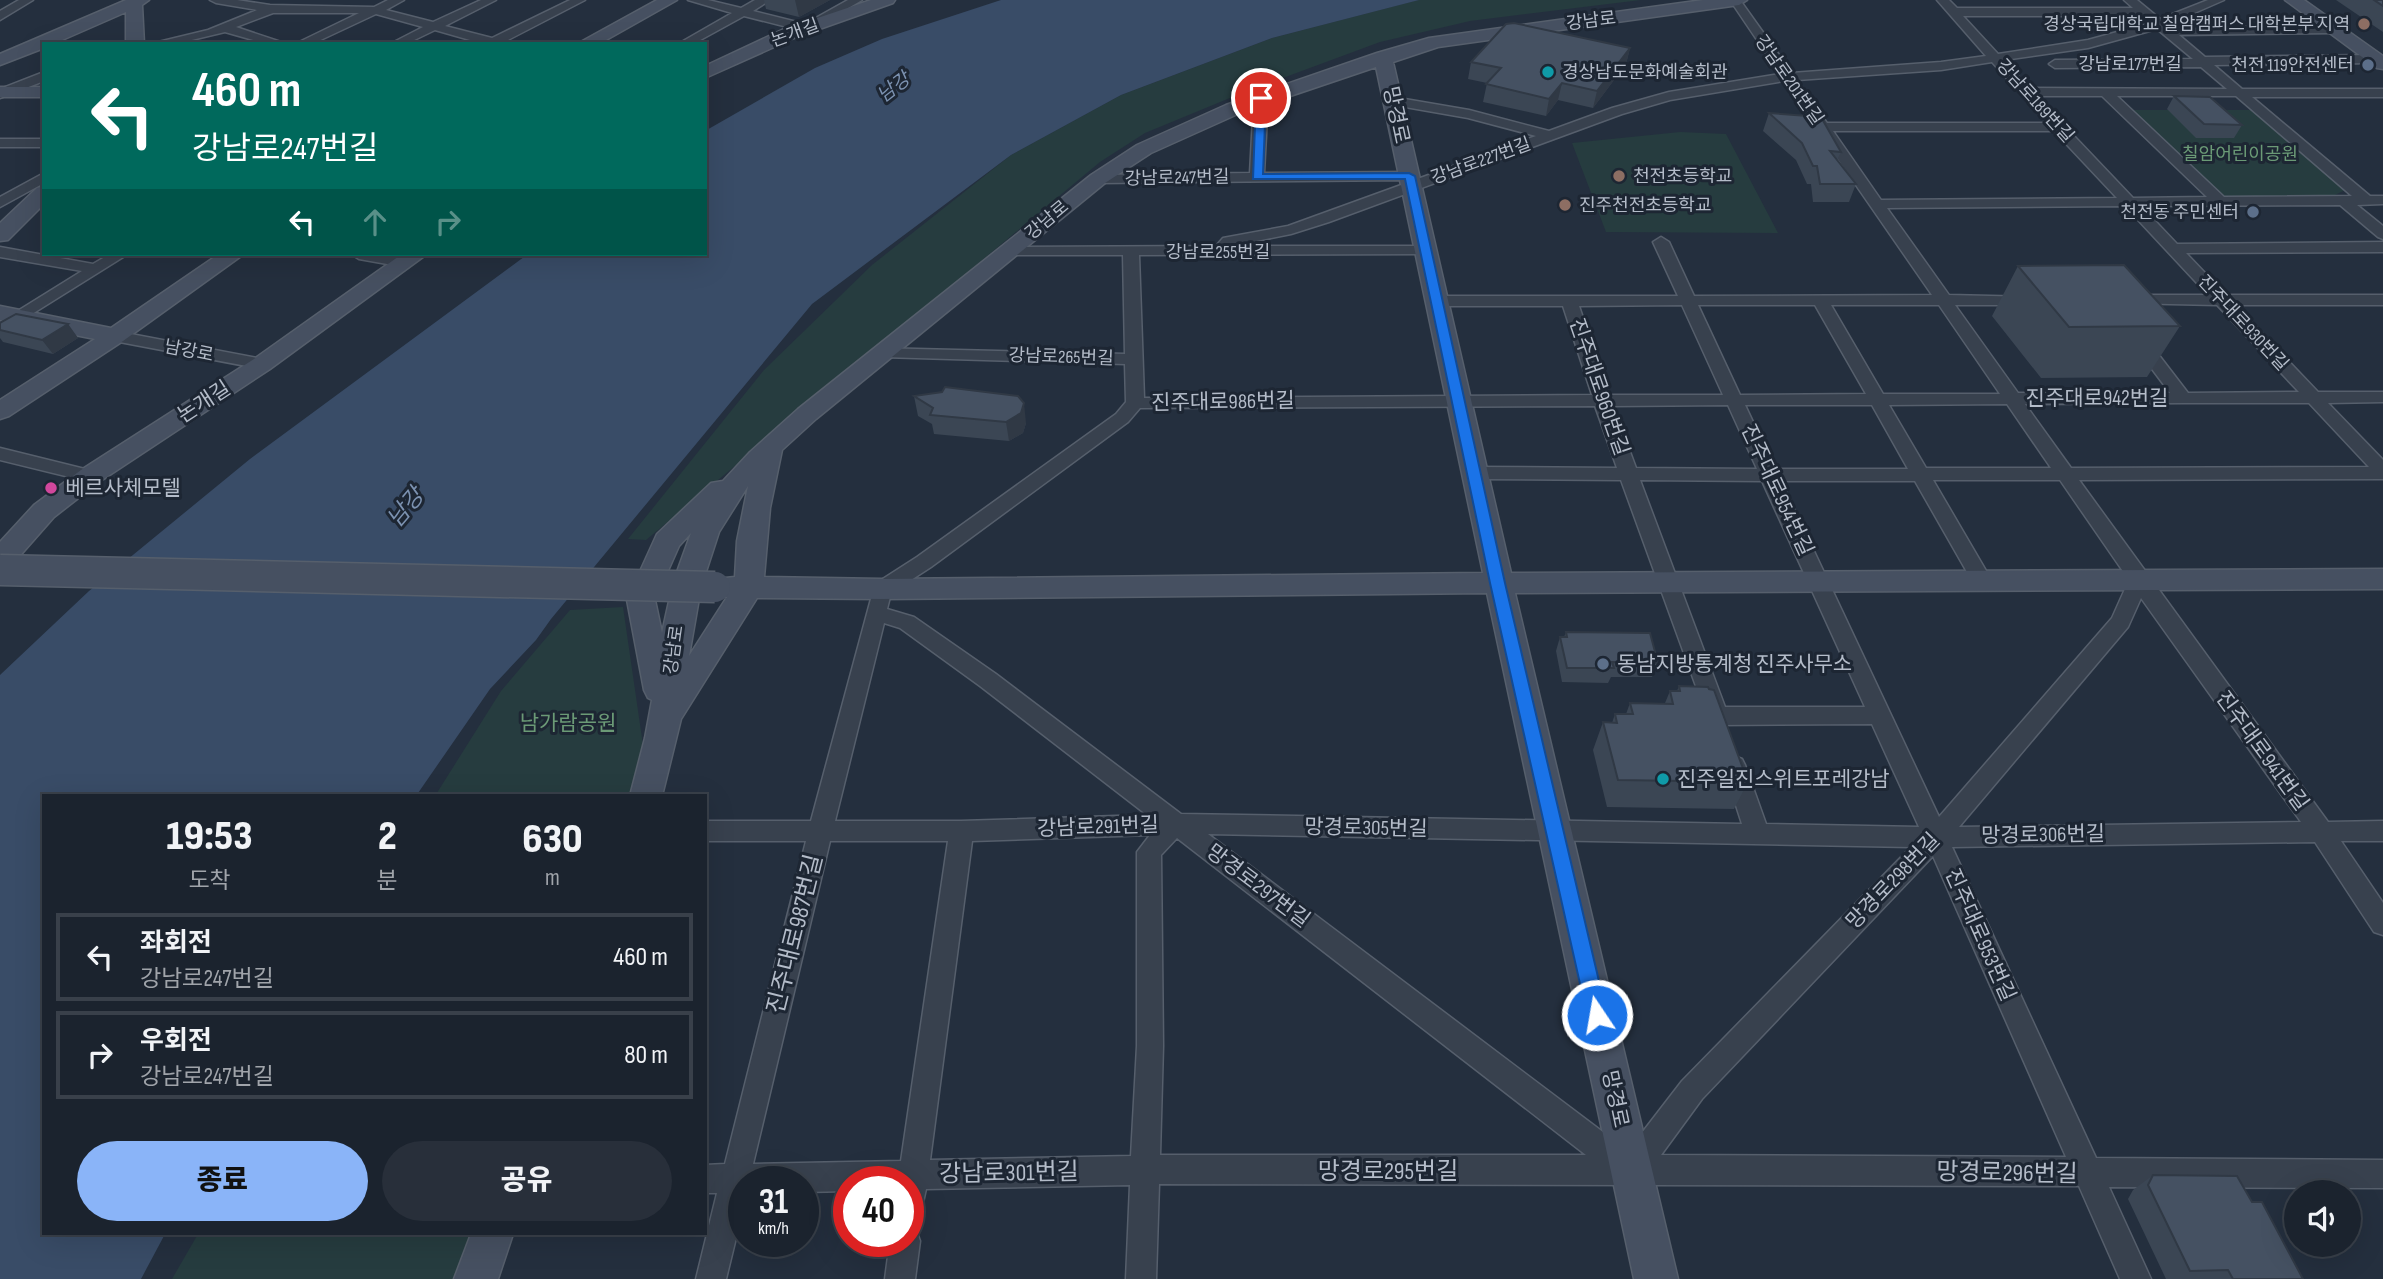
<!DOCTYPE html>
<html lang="ko">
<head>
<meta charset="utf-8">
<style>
	:root { --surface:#1b232e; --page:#282f3a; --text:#f1f3f6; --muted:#a0a4aa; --line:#39404a; --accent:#8ab4f8 }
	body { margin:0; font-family:"Sofia Sans Condensed","Noto Sans KR",sans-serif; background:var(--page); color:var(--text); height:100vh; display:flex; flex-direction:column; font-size:26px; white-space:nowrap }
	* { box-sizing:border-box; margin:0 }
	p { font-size:23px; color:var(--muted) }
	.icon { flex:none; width:38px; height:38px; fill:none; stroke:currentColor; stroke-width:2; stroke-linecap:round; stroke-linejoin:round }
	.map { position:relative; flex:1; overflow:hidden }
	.sheet { position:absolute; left:42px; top:794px; width:665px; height:441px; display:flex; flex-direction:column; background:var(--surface); border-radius:0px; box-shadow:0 7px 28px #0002,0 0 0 2px var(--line) }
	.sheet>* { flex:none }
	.guide { position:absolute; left:42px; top:42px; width:665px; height:214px; border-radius:0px; box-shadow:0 7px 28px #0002,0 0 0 2px var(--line); background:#00695c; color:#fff; overflow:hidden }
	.fabs { position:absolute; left:2284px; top:1180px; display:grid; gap:14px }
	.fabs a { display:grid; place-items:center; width:77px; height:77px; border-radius:50%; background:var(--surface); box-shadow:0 7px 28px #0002,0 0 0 2px var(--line); font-size:35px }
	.speed { position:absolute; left:728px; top:1166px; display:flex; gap:14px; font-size:35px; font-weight:700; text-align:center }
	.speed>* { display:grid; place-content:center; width:91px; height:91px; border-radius:50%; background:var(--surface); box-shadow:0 7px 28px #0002,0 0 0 2px var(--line); line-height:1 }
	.speed small { font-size:18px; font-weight:400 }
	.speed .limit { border:10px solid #d22; background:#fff; color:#111 }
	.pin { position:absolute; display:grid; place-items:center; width:60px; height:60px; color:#fff; margin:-30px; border:4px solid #fff; border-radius:50%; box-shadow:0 2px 7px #0007 }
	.me { position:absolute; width:77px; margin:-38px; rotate:348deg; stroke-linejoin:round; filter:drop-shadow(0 0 5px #0008) }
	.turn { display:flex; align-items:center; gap:24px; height:147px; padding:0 35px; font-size:32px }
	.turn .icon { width:91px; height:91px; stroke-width:2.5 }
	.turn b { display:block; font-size:49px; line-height:60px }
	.lanes { display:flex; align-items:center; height:66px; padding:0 35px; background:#0003; justify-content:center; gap:35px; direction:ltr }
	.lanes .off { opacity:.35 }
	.eta { display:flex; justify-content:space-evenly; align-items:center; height:119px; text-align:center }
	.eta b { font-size:42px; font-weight:800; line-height:49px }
	.cta { display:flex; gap:14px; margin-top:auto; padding:14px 35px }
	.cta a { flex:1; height:80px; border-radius:42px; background:var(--accent); color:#111; font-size:28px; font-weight:800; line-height:80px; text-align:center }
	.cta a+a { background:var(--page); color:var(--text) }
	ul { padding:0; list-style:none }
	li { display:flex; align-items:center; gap:21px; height:88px; margin:0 14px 10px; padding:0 21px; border:4px solid var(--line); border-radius:0px }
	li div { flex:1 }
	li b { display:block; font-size:26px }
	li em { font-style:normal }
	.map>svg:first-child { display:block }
	.green { fill:#263c3f }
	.water { fill:#394c67 }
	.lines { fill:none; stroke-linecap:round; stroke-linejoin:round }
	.street-casing { stroke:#565f6c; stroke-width:3 }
	.secondary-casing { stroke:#565f6c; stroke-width:3 }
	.street { fill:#38414e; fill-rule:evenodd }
	.secondary { fill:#465061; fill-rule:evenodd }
	.secondary-bridge-casing { stroke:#565f6c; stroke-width:33; stroke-linecap:butt }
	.secondary-bridge { stroke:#465061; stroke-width:30 }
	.wall { fill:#3b4654 }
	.shaded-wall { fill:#303945 }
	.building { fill:#455162; stroke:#303945; stroke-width:2 }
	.route { fill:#1a73e8; stroke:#114b97; stroke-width:2 }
	.education-dot { fill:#8d6e63; stroke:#1d2633; stroke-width:2.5 }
	.service-dot { fill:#5c6f8a; stroke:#1d2633; stroke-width:2.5 }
	.culture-dot { fill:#0f9aa8; stroke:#1d2633; stroke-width:2.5 }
	.hotel-dot { fill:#d1479c; stroke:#1d2633; stroke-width:2.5 }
	.labels { text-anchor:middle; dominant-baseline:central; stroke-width:6; stroke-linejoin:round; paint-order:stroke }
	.far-street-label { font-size:18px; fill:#b4bcc9; stroke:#1d2633 }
	.far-poi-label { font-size:18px; fill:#b4bcc9; stroke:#1d2633; text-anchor:end }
	.far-park-label { font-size:18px; fill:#6b9a76; stroke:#1d2633 }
	.far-water-label { font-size:19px; font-style:italic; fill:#7c92b1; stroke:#1d2633 }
	.street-label { font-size:21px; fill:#b4bcc9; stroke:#1d2633 }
	.poi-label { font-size:21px; fill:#b4bcc9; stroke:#1d2633; text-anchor:start }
	.park-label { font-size:21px; fill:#6b9a76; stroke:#1d2633 }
	.water-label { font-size:23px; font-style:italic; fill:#7c92b1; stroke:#1d2633 }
	.near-street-label { font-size:24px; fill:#b4bcc9; stroke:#1d2633 }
</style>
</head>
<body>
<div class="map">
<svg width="2383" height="1279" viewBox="0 0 2383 1279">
	<rect width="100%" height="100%" fill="#242f3e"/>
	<path class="green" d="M1418,0H1641L1470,21L1380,42L1242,93L1145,133L1100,162L646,540L628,539L764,370L872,265L1011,155L1121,95L1272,38Z
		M2131,110H2255L2349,188L2329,198H2219Z
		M1680,132L1726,134L1778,233L1606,232L1572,143Z
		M623,607L644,752L629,796H435L501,691L570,610Z
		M198,1234H473L457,1279H172Z"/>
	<path class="water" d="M1001,0H1419L1272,38L1121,95L1011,155L812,304L551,619L536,640L490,689L416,796H44V1234H165L141,1279H0V675L89,591L250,459L528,254H705V131L815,68L882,39Z"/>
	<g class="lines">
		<g class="street-casing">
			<path id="street" d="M19,0H33L0,20V11Z
				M210,0H237L270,5L374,7L388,0H404L386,10L433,22L481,0H496L445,26L492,38L570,0H585L504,42L506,44H484L435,30L406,44H390L423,27L376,14L312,44H295L359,13H273L236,27L287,44H267L225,32L175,44H150L208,30L257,10L216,3Z
				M688,0H708L741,8L755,0H770L753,11L805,24L848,0H862L807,32L744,16L693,44H678L732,13Z
				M1730,0H1740L1792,73L1941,62L1986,56L1937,0H1949L1957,8H2133L2124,0H2137L2160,19L2208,0H2224L2167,25L2171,28L2333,25L2339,29L2333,33L2179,35L2205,57L2376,55L2382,59L2376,63L2214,65L2242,89H2383V97H2252L2370,196H2383V204L2357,205L2383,226V239L2378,237L2340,205L2141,206L2177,244L2383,242V252L2186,253L2226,295H2383V305H2235L2318,392H2383V402L2328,403L2383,460V479L2079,480L2328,822L2383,821V841H2341L2383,903V935L2374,932L2315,842L1952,847L2096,1158L2383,1160V1188L2109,1187L2151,1279H2120L2079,1186L1159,1184L1156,1279H1126L1130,1185L926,1189L918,1225L911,1229L916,1230L920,1241L915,1279H885L890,1241H908V1181H849V1191L803,1192V1181H744V1205L726,1279H696L717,1193H705V1165L725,1164L806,841H705V821H811L875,584L917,557L1116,414L1126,402L1125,364L882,357L876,356L874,352L876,348L1125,354L1123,255H1011L1006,253L1003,250L1006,247L1216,246L1223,238L1288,226L1536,136L1468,118L1388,104V98L1393,97L1469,110L1549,131L1612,108L1669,92L1780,74ZM1963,16H2141L2150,23L2088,40L1998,54ZM2157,29L2193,59L2055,60L2049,64L2055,68L2201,67L2227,89L2029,88L2004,60L2088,48ZM1992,62L2047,123H1827L1797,80L1941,70ZM1784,81L1932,295L1694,296L1669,242L1661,237L1653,242L1678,296H1436L1428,301L1436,306H1563L1592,395L1144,398L1139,255L1431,254L1434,251L1431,248L1426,246H1232L1291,234L1329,222L1622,114L1670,100ZM2036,96H2102L2207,197L2133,198ZM2117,96H2236L2352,196L2224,197ZM1833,131H2054L2117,198L1881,200ZM2125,206L2208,295H2130L2124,297L2122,300L2124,303L2217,305L2299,392L2188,393L2145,337L2139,336L2131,341L2170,393H2018L1955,305H2027L2033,303L2035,300L2033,297L1949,295L1887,208ZM1682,305L1723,395H1609L1579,306ZM1698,305H1815L1866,394L1740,395ZM1831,305H1939L2000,394H1883ZM2183,403H2309L2369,467L2071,468L2025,404ZM2007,404L2051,468H1926L1889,405ZM1728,405L1757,469L1636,468L1613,406ZM1745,405H1872L1908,469H1775ZM1595,406L1617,468L1474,467L1465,473L1474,479L1621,480L1709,722L1717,725L1872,724L1919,827L1766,824L1745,765L1742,759L1734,756L1726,759L1723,765L1742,824L1181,814L996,674L914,617L887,609L891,593L931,567L1128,422L1140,408ZM1640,480L1762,481L1865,707H1725ZM1933,480H2060L2129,580L2112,618L1939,817L1781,481H1915L1975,586H1989L1992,581ZM2141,598L2301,822L1959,827L2128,627ZM884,623L900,628L980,686L1147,815L961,821H835ZM1208,834L1911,847L1682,1081L1628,1151ZM1150,835L1137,852V1046L1131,1156L930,1160L972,841ZM1177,838L1586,1155H1160L1163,1046L1161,855ZM830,841H948L901,1161L753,1164ZM1933,856L2066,1157L1661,1155L1702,1099Z
				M44,72V81L0,98V89Z
				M1261,94L1268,98L1264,173L1409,172L1416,176L1409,180L1098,183L1091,179L1098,175L1250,173L1254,98Z
				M0,139H44V147H0Z
				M44,173V183L0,207V197Z
				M0,247L93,264L110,254H128L0,334V322L82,271L0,257Z
				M351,254H384L409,259L412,262L404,267L359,259Z
				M115,331L262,359L270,364L262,369L109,340L107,336L109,332Z
				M0,448L97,472L99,476L90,482L0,460Z"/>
		</g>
		<g class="secondary-casing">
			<path id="secondary" d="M126,0H149L142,5L144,44H126V12L53,44H44V48L0,65V54Z
				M657,0H677L599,44H577Z
				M871,0H895L893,3L794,38L705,78V66L782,30Z
				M1703,0H1747L1739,5L1438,47L1393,62L1511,573L2383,569V589L1515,593L1678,1279H1634L1487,593L882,599L757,598L681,719L662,796H630L645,738L652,700L648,698L644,690L627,600L657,534L711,483L723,481L750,452L798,409L1091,175L1137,145L1226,105L1377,53L1429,38ZM1376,67L1483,573L882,579L764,577L770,508L782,450L816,419L1105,183L1151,153L1240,113ZM748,486L737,541L735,577L705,580L701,587L719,532ZM691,533L673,583L662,633L655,600L679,546ZM701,587L705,594L727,597L689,656Z
				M2285,0H2304L2383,56V69L2377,68Z
				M0,87H44V97H0Z
				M44,186V204L8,240L0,241V223L37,188Z
				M219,254H244L123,341L9,416L0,419V400L95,339L0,320V306L111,328Z
				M402,254H427L270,369L99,482L54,517L10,567L0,570V542L34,505L81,470L254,359Z
				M471,1234H513L498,1279H454Z"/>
		</g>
		<use href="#street" class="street"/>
		<use href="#secondary" class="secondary"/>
		<g class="secondary-bridge-casing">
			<path id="secondary-bridge" d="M0,570L715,587"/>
		</g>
		<use href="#secondary-bridge" class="secondary-bridge"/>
	</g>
	<path class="wall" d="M764,0H830L799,17L766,9Z
		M2336,0H2383V32Z
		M1630,48L1626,64L1593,108L1558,100L1546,116L1483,102L1487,83L1468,79L1471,62Z
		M2174,96L2242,125L2234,138H2196L2167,109Z
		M1769,113L1841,152L1837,160L1856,184L1849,202H1813L1811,184H1807L1796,160L1763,131Z
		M2018,266L2180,326L2147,377L2041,378L1992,316Z
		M0,323L68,324L78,338L53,354L3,342L0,338Z
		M914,396L1026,423L1023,433L1009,441L934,434L932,424L918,416Z
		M1566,632L1658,663L1652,677H1611L1608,683L1562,682L1556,651L1560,637H1564Z
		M1679,686L1748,782L1734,809L1607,807L1593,750L1603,722L1612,723L1615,714H1626L1630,703H1665L1670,691H1677Z
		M2153,1175L2252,1202L2303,1279H2166L2128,1199L2133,1190Z"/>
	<path class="shaded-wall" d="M795,0H830L799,17Z
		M1630,48L1626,64L1593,108L1597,91Z
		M1562,83L1558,100L1546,116L1549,99Z
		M68,324L78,338L53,354L42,340Z
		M1024,403L1026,423L1023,433L1009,441L1006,422Z"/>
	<path class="building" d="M2374,0H2383V6Z
		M1514,23L1630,48L1597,91L1562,83L1549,99L1486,84L1501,68L1471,62L1506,24Z
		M2174,96L2210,97L2242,125L2204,124Z
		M1769,113L1821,117L1841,152L1830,151L1856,184H1820L1817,166H1813L1802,143Z
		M2124,265L2180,326L2069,327L2018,266Z
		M16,314L68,324L42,340L0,330V323Z
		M945,387L1018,396L1024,403L1021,413L1006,422L930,415L933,408L914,396L942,392Z
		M1566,632L1650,633L1658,663L1612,662L1614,668H1567L1560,637H1567Z
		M1679,686L1708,687L1709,689L1714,690L1748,782L1618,780L1603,722L1617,723L1615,714H1633L1630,703L1673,704L1670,691H1680Z
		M2153,1175L2237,1176L2252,1202H2262L2303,1279H2233L2228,1270L2190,1271L2148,1185Z"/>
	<path class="route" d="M1261,95L1266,98L1263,174L1409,173L1415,176L1505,583L1607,1015L1604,1021L1597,1024L1590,1021L1587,1015L1490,583L1405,179H1253L1256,98Z"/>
	<g class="education-dot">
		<circle cx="2364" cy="24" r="7"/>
		<circle cx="1619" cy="176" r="7"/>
		<circle cx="1565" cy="205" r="7"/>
	</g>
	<g class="service-dot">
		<circle cx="2368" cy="65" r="7"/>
		<circle cx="2253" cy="212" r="7"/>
		<circle cx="1603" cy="664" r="7"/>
	</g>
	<g class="culture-dot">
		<circle cx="1548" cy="72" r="7"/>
		<circle cx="1663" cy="779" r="7"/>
	</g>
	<circle class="hotel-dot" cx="51" cy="488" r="7"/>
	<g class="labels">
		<g class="far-street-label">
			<text transform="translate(1591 21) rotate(-7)">강남로</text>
			<text transform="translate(795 33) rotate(-20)">논개길</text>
			<text x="2130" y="64">강남로177번길</text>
			<text transform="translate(1789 80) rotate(55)">강남로201번길</text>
			<text transform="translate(2035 101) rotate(48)">강남로189번길</text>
			<text transform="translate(1481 161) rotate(-20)">강남로227번길</text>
			<text transform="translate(1177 178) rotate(-1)">강남로247번길</text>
			<text transform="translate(1047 220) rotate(-40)">강남로</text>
			<text x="1218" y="252">강남로255번길</text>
			<text transform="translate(2243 323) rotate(47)">진주대로930번길</text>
			<text transform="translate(189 351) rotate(11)">남강로</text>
			<text transform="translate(1061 357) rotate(2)">강남로265번길</text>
			<text transform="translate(674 650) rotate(-82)">강남로</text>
		</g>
		<g class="far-poi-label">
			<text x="2350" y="24">경상국립대학교 칠암캠퍼스 대학본부 지역</text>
			<text x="2354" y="65">천전 119안전센터</text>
			<text x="1562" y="72" text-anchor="start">경상남도문화예술회관</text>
			<text x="1633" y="176" text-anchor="start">천전초등학교</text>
			<text x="1579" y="205" text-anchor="start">진주천전초등학교</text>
			<text x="2239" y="212">천전동 주민센터</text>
		</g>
		<g class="far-park-label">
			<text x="2240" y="154">칠암어린이공원</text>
		</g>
		<g class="far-water-label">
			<text transform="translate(894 88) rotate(-38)">남강</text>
		</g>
		<g class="street-label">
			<text transform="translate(1396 115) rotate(78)">망경로</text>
			<text transform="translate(1599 387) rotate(71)">진주대로960번길</text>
			<text x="2097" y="398">진주대로942번길</text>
			<text transform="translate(204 402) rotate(-33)">논개길</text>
			<text transform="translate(1223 402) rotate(-1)">진주대로986번길</text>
			<text transform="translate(1777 490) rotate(65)">진주대로954번길</text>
			<text transform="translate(2262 751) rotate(54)">진주대로941번길</text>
			<text transform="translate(1098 827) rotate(-2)">강남로291번길</text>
			<text transform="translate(1366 828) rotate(1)">망경로305번길</text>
			<text transform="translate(2043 835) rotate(-1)">망경로306번길</text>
			<text transform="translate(1893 881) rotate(-46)">망경로298번길</text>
			<text transform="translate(1258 886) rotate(37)">망경로297번길</text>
			<text transform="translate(1980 935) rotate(66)">진주대로953번길</text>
			<text transform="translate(1615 1099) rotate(78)">망경로</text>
		</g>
		<g class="poi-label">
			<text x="65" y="488">베르사체모텔</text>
			<text x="1617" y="664">동남지방통계청 진주사무소</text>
			<text x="1677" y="779">진주일진스위트포레강남</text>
		</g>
		<g class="park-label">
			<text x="568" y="723">남가람공원</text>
		</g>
		<g class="water-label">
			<text transform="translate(406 508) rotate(-50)">남강</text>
		</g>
		<g class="near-street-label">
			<text transform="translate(795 934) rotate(-76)">진주대로987번길</text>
			<text x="1388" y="1171">망경로295번길</text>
			<text transform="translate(1009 1173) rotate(-1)">강남로301번길</text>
			<text transform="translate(2007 1173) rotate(1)">망경로296번길</text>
		</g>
	</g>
</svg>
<div class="fabs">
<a><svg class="icon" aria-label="sound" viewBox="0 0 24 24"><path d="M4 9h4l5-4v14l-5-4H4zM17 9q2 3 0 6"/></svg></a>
</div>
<div class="speed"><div>31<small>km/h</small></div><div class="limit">40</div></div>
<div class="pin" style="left:1261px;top:98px;background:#d93025"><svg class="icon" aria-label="arrive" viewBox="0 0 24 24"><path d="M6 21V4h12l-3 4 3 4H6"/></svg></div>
<svg class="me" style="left:1597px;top:1015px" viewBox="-20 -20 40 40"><circle r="17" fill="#1a73e8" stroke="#fff" stroke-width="3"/><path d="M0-11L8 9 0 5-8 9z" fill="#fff"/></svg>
<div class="guide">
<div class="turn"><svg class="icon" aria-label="left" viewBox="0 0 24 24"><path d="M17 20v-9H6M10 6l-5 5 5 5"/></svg><div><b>460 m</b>강남로247번길</div></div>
<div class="lanes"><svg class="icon" aria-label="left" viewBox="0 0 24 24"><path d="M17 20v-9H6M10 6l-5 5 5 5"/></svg><svg class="icon off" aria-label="ahead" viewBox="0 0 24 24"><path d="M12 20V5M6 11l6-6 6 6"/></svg><svg class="icon off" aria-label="right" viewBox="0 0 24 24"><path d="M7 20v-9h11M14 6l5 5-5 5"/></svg></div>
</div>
<section class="sheet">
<div class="eta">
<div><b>19:53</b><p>도착</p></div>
<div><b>2</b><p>분</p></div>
<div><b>630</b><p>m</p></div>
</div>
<ul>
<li><svg class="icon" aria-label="left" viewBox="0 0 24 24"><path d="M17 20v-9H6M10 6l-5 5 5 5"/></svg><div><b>좌회전</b><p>강남로247번길</p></div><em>460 m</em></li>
<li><svg class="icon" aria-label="right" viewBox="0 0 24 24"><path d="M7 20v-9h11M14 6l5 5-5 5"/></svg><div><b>우회전</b><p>강남로247번길</p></div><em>80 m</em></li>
</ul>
<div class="cta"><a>종료</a><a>공유</a></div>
</section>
</div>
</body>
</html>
